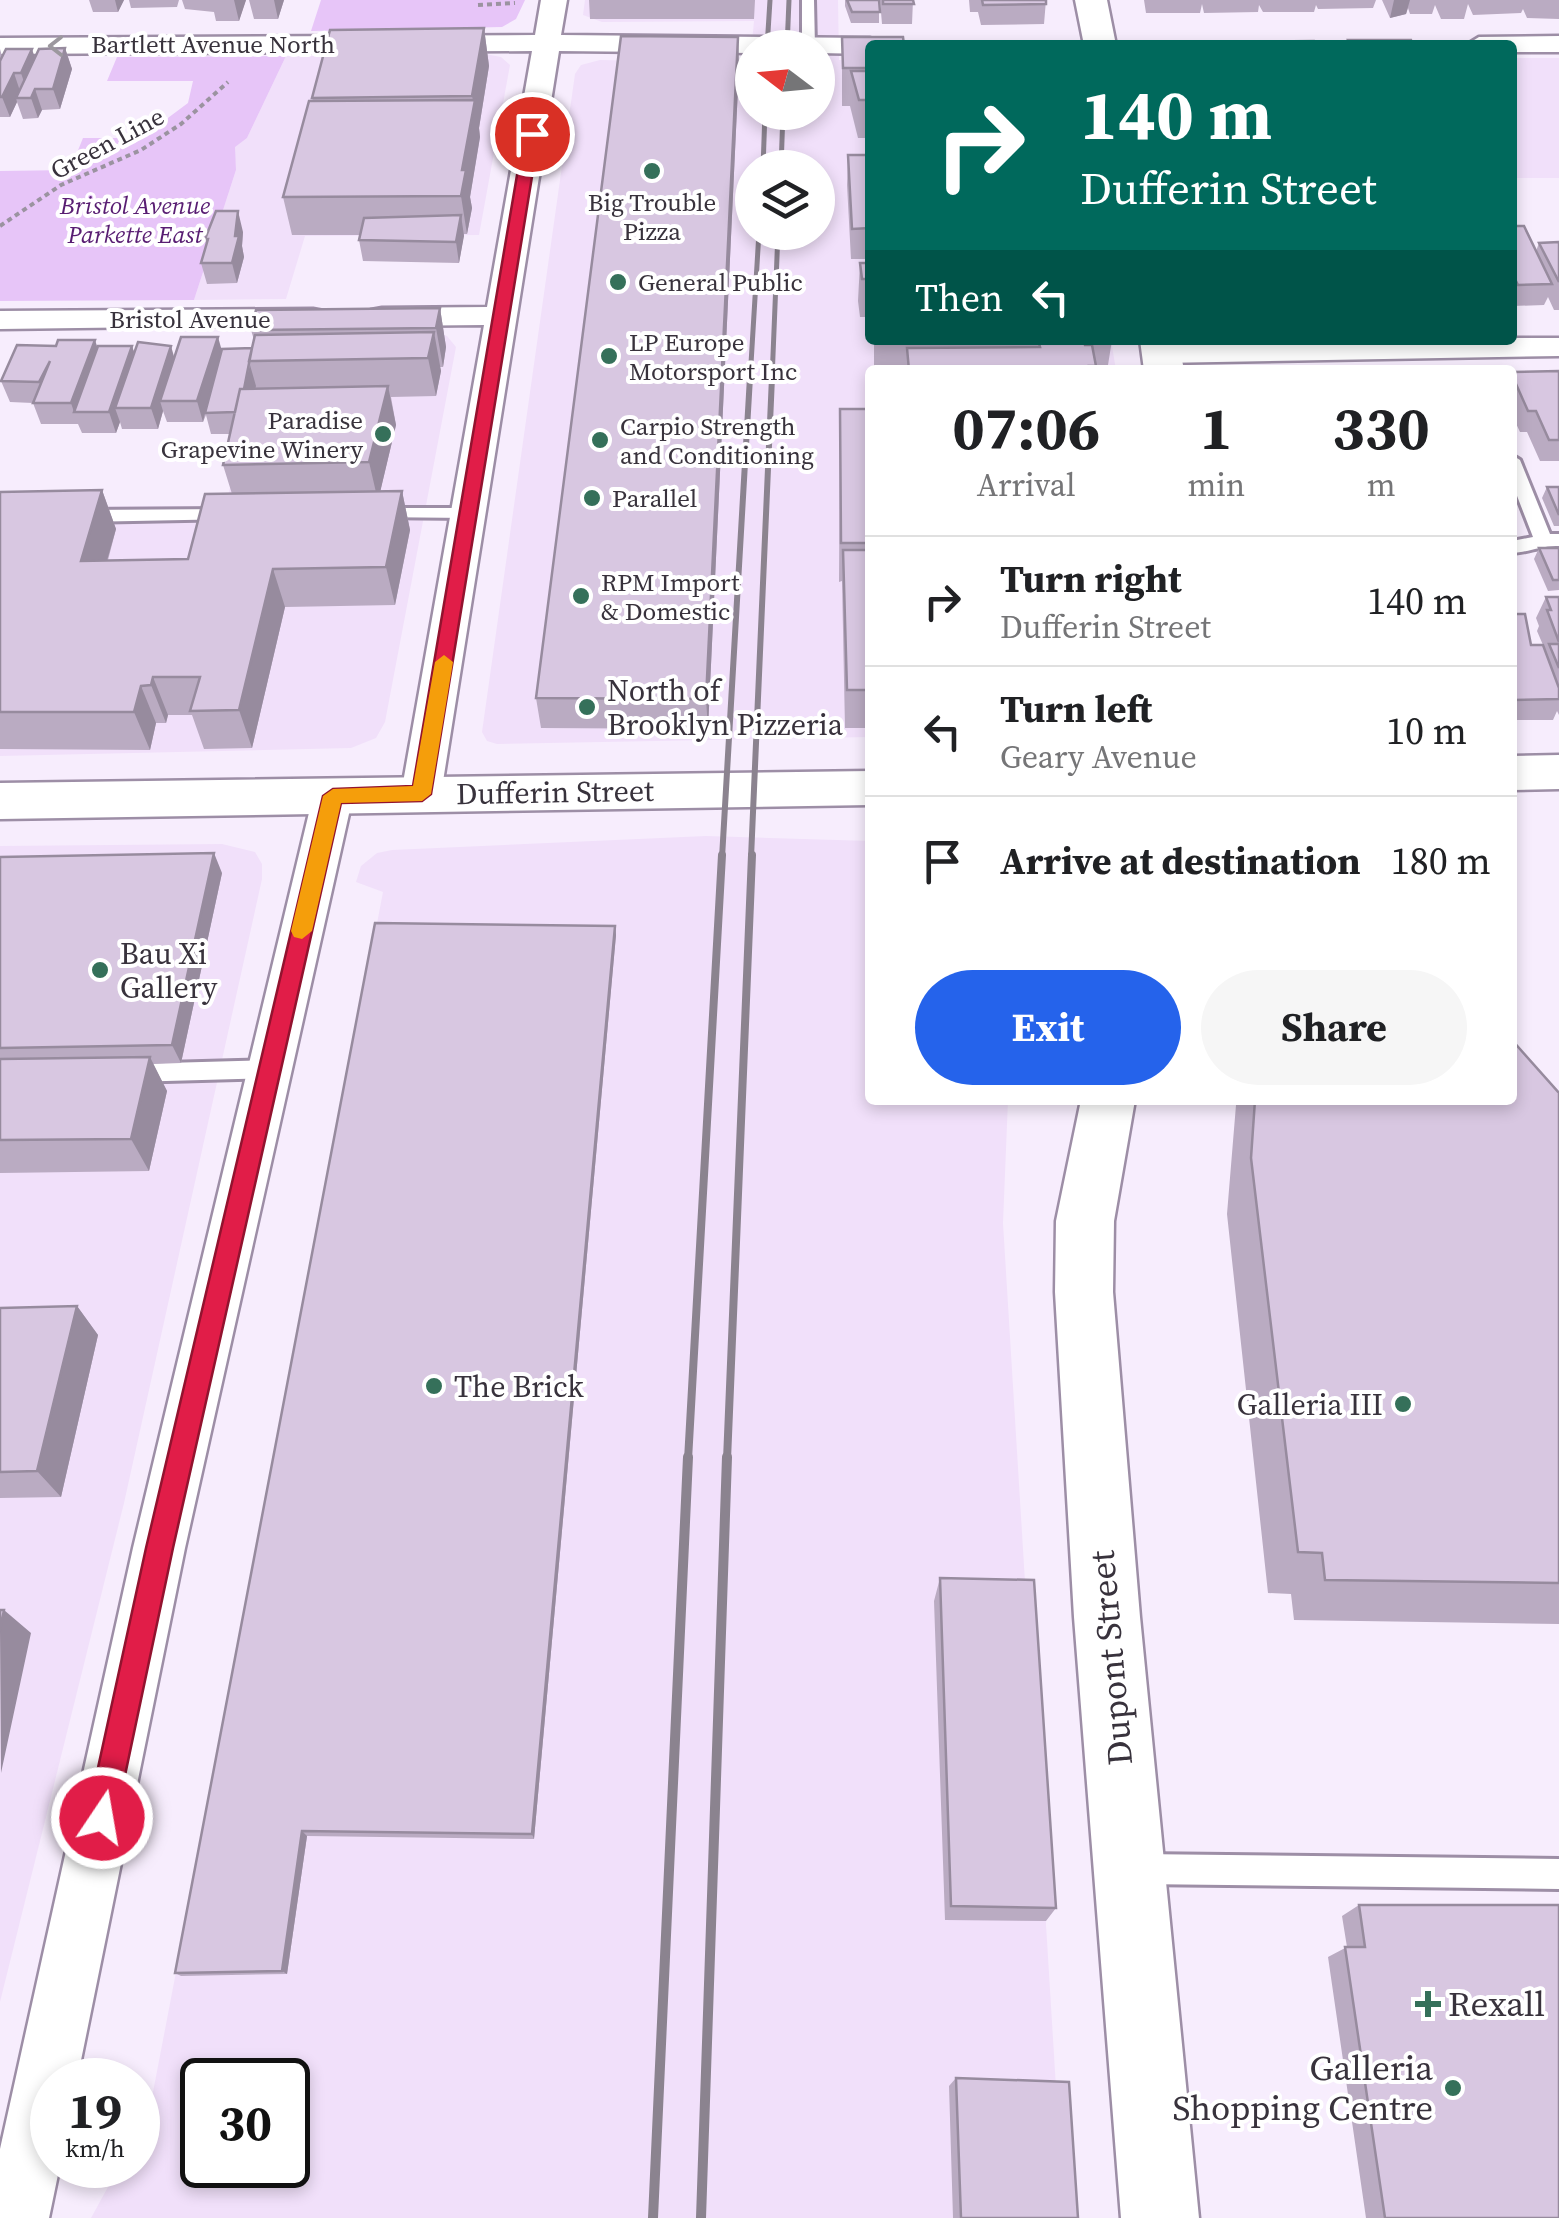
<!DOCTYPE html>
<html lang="en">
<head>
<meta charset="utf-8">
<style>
	:root { --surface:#fff; --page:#f6f6f6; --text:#202124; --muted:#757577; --line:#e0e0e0; --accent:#2563eb }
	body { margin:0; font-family:"Source Serif 4",serif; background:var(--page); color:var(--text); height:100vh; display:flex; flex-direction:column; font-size:38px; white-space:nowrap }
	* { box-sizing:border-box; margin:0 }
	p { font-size:32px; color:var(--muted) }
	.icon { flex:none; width:55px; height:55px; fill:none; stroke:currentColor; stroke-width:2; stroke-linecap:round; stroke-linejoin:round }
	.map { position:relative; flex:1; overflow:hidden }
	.side { position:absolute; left:865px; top:365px; width:652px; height:740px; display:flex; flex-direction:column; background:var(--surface); border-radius:10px; box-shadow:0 5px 15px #0003 }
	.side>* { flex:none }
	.top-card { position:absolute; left:865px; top:40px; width:652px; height:305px; border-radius:10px; box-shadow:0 5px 15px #0003; background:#00695c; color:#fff; overflow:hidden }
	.needle { width:65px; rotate:286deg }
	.fabs { position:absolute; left:735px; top:30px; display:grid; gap:20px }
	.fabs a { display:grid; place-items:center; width:100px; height:100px; border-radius:50%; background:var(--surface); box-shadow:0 5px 15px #0003; font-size:50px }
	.speed { position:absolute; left:30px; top:2058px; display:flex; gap:20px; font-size:50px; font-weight:700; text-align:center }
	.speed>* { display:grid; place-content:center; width:130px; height:130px; border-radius:50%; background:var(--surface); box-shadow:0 5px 15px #0003; line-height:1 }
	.speed small { font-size:25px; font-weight:400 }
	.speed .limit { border:5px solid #111; border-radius:15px; background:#fff; color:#111 }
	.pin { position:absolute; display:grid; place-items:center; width:85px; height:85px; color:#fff; margin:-42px; border:5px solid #fff; border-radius:50%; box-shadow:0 2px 10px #0007 }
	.me { position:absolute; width:110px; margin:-55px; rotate:12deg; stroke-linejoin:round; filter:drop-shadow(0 0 8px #0008) }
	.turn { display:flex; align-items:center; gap:35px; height:210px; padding:0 50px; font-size:45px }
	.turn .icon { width:130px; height:130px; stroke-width:2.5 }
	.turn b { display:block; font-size:70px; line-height:85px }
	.then { display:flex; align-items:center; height:95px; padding:0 50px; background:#0003; gap:20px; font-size:38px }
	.eta { display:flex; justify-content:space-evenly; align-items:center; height:170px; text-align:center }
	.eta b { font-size:60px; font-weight:700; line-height:70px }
	.cta { display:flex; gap:20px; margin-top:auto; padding:20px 50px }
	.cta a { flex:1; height:115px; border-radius:60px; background:var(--accent); color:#fff; font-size:40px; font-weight:700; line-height:115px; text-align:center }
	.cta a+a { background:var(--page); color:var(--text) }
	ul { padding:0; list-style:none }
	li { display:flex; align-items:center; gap:30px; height:130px; padding:0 50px; border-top:2px solid var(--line) }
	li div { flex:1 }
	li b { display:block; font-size:38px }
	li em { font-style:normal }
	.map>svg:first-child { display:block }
	.built { fill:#f1e0fa; fill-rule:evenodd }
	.green { fill:#e7c5f8 }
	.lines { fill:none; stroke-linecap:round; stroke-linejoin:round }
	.lane-casing { stroke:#9d8ea6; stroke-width:6 }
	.street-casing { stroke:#9d8ea6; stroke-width:5 }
	.secondary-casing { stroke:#9d8ea6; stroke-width:5 }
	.path { stroke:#9b93a0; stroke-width:4; stroke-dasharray:5 4; stroke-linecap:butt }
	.lane { fill:#fff; fill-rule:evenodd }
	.street { fill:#fff; fill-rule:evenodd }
	.secondary { fill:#fff; fill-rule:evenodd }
	.rail-far3 { stroke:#8b838f; stroke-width:5 }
	.rail-far2 { stroke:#8b838f; stroke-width:6 }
	.rail-far1 { stroke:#8b838f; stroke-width:8 }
	.rail { stroke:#8b838f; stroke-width:10 }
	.wall { fill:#baabc2 }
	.shaded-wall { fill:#978b9e }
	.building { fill:#d8c7e1; stroke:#978b9e; stroke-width:2.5 }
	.oneway { stroke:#9c989e }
	.route { fill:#e11d48; stroke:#92132f; stroke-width:2.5 }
	.slow { fill:#f59e0b }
	.poi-dot { fill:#35705a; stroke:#fff; stroke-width:4 }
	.labels { text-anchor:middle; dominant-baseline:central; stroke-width:8; stroke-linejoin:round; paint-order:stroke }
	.far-street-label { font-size:25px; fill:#38323c; stroke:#fff }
	.far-poi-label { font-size:25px; fill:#38323c; stroke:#fff; text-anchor:start }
	.far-park-label { font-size:25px; font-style:italic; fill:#581d72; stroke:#fff }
	.poi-label { font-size:30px; fill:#38323c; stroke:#fff; text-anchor:start }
	.street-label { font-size:30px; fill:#38323c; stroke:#fff }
	.near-street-label { font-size:35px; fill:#38323c; stroke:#fff }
	.near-poi-label { font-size:35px; fill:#38323c; stroke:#fff; text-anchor:start }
</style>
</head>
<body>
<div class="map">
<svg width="1559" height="2218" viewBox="0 0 1559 2218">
	<rect width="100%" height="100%" fill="#f7edfd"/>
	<path class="built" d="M585,0H838L839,60L870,61V340H1111L1116,370H870V737L497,744L487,741L482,732L575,74L581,65L600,60L750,63L754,21L602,22L583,15ZM752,48H818V112H752ZM752,168H818V232H752Z
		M485,54L501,57L510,65L479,235L305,236L286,299L194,300L236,170L234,147L247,138L286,56Z
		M1513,58H1559V178H1513Z
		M436,332L447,336L456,347L385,722L376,738L351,748L0,756V507L225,506L272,333Z
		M706,836L870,841V1100H1008L1003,1223L1064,2218H91L120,2165H138V2133L149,2113L383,892L356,882L361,866L377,853L392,850ZM202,2080H288V2165H202Z
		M222,844L255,852L262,864V879L124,1503L0,2002V846Z"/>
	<path class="green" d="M321,0H525L516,19L502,27L311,31Z
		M286,56L247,138L235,147L236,170L194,300L0,301V171L70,170L83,138H141L188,103L193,81H107L117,57Z"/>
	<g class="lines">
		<g class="lane-casing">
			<path id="lane" d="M802,0H814L815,48L802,46Z
				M1512,455L1520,460L1550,534H1559V546C1543,545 1529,552 1512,553V541L1533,537L1512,483Z
				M377,508H469L478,513L469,518L371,517L368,513Z
				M230,509L239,515L236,519L82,522L73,516L82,510Z
				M272,1060L280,1063L283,1069L280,1075L272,1078L130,1082L122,1079L119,1073L122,1067L130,1064Z
				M1138,1854L1559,1859V1889L1138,1884L1128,1879L1123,1869L1128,1859Z"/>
		</g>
		<g class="street-casing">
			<path id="street" d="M541,0H567L561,35L870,38L882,45H870V54L818,53V48H752V53L559,51L441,794L435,804L421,808L407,804L401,794L484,325L382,326L371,324L366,317L371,310L382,308L487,307L532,51L0,54V38L535,35Z
				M1559,36V52H1512V45H1466L1479,37Z
				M313,309L324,311L329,318L324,325L0,329V311Z
				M1512,338H1559V356L1161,363L1150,360L1145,353L1150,346L1161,343Z
				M333,782L347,786L353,796L185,1548L77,2080H52V2165H60L49,2218H0V2149L133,1548L313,796L319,786Z"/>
		</g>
		<g class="secondary-casing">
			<path id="secondary" d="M1075,0H1107L1116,45H1084Z
				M1140,340H1178L1184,370H1144Z
				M1559,755V789L1512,790V756Z
				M870,771V805L0,819V783Z
				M1081,1100H1135L1114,1221L1113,1292L1140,1617L1199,2218H1121L1074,1617L1055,1292L1056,1221Z"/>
		</g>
		<path class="path" d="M478,5L515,3
			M0,226L61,185L141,150L181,124L228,82"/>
		<use href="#lane" class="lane"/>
		<use href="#street" class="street"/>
		<use href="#secondary" class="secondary"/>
		<path class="rail-far3" d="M767,48L770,0
			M787,48L789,0
			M763,168L765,112
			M781,168L783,112
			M750,380L759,232
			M772,380L778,232"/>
		<path class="rail-far2" d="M722,858L750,377
			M751,858L772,377"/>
		<path class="rail-far1" d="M688,1460L722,855
			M727,1460L752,855"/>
		<path class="rail" d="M653,2218L688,1457
			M701,2218L727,1457"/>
	</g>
	<path class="wall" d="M89,0H124L118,12H93Z
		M129,0H179L177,7L131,8Z
		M182,0H246L239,21H216L214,12L185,9Z
		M249,0H284L278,19H254Z
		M589,0H755L754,19H590Z
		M845,0H879V23H851L845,6Z
		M880,0H913L912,24H882Z
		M965,0H1046L1044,24L981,25L978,12H970L969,0Z
		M1144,0H1376L1373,8L1318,9L1316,5L1314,12H1263L1259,5L1258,12L1204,13L1202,4L1200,13H1146Z
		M1382,0H1559V19L1527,18L1523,9L1521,13L1473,15L1468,4L1464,19H1441L1435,5L1432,14H1410L1408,8L1406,14L1390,18Z
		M484,28L489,66L479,128L480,137L470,197L472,208L467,234H464L459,263L363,261L359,240L360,235H292L283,197L313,101L312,98Z
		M842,37L870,45V259H851L847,185L848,155H867L866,138H858L850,106H842Z
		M65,48L72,69L60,109L42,110L38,118L23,119L17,102L10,117H0V49L2,56L35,58Z
		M739,66L708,729L541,728L536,698Z
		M1512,226L1536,251L1539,243L1559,242V310H1554L1548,297L1544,305L1512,306Z
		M243,232L242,246L244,257L237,283L207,284L201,263L206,244L205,239Z
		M860,263H870V317H860L858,301Z
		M440,308L446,347L443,367H440L441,371L436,396L391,397L396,425L380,492L402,491L410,530L395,605L285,607L252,748L204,749L192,715H168L166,723H156L150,750L0,749V492L102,490L116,529L108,560L188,559L232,494L223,465L230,434H211L206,415L203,422H167L163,411L158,429H122L120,422L116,433H82L78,424H41L33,403L10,402L1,381L97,347L132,346L134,352L174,357L222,349L252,348L254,340L251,330Z
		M874,340H1112L1108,365H1096V370H905V367L874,368Z
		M1559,371V461H1540L1527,432H1520L1512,415V372Z
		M840,409H870V728H845L842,581L839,582Z
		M1547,487H1559V526H1554L1542,498Z
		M1539,548H1559V590L1548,591L1534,559Z
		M1546,597H1559V715L1557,711L1553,720H1512V614L1531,645H1543L1537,631L1539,626L1536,618Z
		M0,857L222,873L181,1063L153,1064L167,1091L149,1171L0,1173Z
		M615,926L616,935L534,1839L307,1836L287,1974L181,1976L175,1973Z
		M1559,1093V1624L1294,1620L1291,1594L1268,1593L1227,1214L1236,1105L1238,1100H1512Z
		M77,1306L98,1335L61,1497L0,1498V1308Z
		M940,1578L1056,1908L1046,1921L945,1920L934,1601Z
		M1359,1905L1559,2218H1366L1328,1957L1347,1947L1342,1916Z
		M956,2078L1078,2218H953L949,2086Z"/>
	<path class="shaded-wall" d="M115,0H124L118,12Z
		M234,0H246L239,21Z
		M274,0H284L278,19Z
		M1394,0H1410L1406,14L1390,18Z
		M484,28L489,66L479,128L480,137L470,197L472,208L467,234L461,196L462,170L474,105L472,96Z
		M738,37L739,66L708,729L706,699Z
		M65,48L72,69L60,109L53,89Z
		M32,49L39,70L28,94L21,73Z
		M14,73L21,94L16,98L17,102L10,117L2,97Z
		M35,89L42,110L38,118L31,98Z
		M238,211L243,232L242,246L244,257L237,283L232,263Z
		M461,215L464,236L459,263L456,242Z
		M440,308L446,347L443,367L436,328Z
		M434,332L441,371L436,396L428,358Z
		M218,337L224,358L205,413L203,422L197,401Z
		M95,340L102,361L74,412L71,403Z
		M132,346L139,367L115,408L120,422L116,433L109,412Z
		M171,346L177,367L160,401L163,411L158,429L151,408Z
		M250,365L256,386L244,433L238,412Z
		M388,386L396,425L378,501L369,462Z
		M102,490L116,529L96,599L81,561Z
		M402,491L410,530L395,605L386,567Z
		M273,569L285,607L252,748L239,710Z
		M153,677L168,715L166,723L151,685Z
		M141,686L156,723L150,750L134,712Z
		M214,853L222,873L181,1063L172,1045Z
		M615,926L616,935L534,1839L532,1834Z
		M150,1057L167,1091L149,1171L131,1139Z
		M77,1306L98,1335L61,1497L37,1471Z
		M4,1610L31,1633L1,1773L0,1631Z
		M302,1831L307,1836L287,1974L282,1971Z"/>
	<path class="building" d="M847,0H879L880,12H852Z
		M883,0H913L914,4H883Z
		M982,0H1046V4L983,5Z
		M484,28L472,96L312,98L330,30Z
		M621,36L738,37L706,699L536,698Z
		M842,37H903L904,45H870V68H843Z
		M1348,40H1411L1413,45H1350Z
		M1314,41L1316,45H1163L1162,43Z
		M65,48L53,89H35L31,98H16L39,49Z
		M6,49H32L21,73H14L2,97H0V61Z
		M851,71H870V130L867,100H859Z
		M475,100L462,170H466L461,196L283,197L309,101Z
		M848,155H870V228L852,229Z
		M216,211H238L235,236H239L232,263H201L208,239H205Z
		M461,215L456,242L359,240L364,218Z
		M1512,226H1524L1552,284L1518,285L1512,273Z
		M1559,242V282L1539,243Z
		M860,263H870V279H862Z
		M440,308L436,328L251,330L256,310Z
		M434,332L428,358L249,361L255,335Z
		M181,337H218L197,401H160Z
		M58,340H95L71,403H33L50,361L39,382L1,381L17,345L56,346Z
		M1038,340H1084L1085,345H1092L1096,366H1089L1090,370H909L907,348L1040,347Z
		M138,342L171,346L151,408H115Z
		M98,346H132L109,412H74Z
		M252,348L244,389H240L235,412L205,413L222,349Z
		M1559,371V440H1549L1536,411H1528L1512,375V372Z
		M388,386L369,462L223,465L240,389Z
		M840,409H870V543H841Z
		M1547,487H1559V515Z
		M102,490L81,561L188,559L205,494L402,491L386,567L273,569L239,710L190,711L200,677H153L151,685L141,686L134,712H0V492Z
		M1539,548H1559V580H1553Z
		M843,550H870V690H847Z
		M1546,597H1559V642L1547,610H1551Z
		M1512,614H1525L1531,645H1543L1559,688V699L1512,700Z
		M1549,644H1559V668Z
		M214,853L172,1045L0,1048V857Z
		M375,923L615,926L532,1834L302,1831L282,1971L175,1973Z
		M1512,1040L1559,1093V1583L1325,1580L1322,1553L1298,1552L1251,1158L1255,1100H1512Z
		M150,1057L131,1139L0,1140V1059Z
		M77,1306L37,1471L0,1472V1308Z
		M940,1578L1034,1580L1056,1908L951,1906Z
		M0,1610H4L0,1631Z
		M1359,1905H1559V2218H1385L1345,1947H1365Z
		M956,2078L1069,2082L1078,2218H961Z"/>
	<defs><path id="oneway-chevron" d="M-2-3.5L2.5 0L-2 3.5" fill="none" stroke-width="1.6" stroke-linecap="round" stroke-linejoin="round" transform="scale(2.5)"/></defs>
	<use class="oneway" href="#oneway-chevron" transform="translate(56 46) rotate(180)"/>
	<path class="route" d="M532,130L539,134L431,794L422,801L341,803L173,1548L116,1818L112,1829L102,1833L91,1829L87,1818L146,1548L323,796L333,789L413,786L524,134Z"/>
	<path class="slow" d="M444,655L453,662L431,794L422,801L341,803L312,931L302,939L294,937L291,931L323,796L333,789L413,786L435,662Z"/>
	<g class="poi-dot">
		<circle cx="652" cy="171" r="10"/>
		<circle cx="618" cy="282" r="10"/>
		<circle cx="609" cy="356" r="10"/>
		<circle cx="383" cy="434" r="10"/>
		<circle cx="600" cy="440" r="10"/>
		<circle cx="592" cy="498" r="10"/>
		<circle cx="581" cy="596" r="10"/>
		<circle cx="587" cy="707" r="10"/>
		<circle cx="100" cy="970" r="10"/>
		<circle cx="434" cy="1386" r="10"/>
		<circle cx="1403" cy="1404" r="10"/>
		<path d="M1423 1989h10v10h10v10h-10v10h-10v-10h-10v-10h10z"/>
		<circle cx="1453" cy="2088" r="10"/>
	</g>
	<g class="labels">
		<g class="far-street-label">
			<text x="213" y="44">Bartlett Avenue North</text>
			<text transform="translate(107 143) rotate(-28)">Green Line</text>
			<text x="190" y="319">Bristol Avenue</text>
		</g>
		<g class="far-poi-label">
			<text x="652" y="202" text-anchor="middle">Big Trouble<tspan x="652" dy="29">Pizza</tspan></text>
			<text x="638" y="282">General Public</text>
			<text x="629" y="342">LP Europe<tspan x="629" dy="29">Motorsport Inc</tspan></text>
			<text x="363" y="420" text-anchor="end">Paradise<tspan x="363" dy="29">Grapevine Winery</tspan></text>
			<text x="620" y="426">Carpio Strength<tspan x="620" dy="29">and Conditioning</tspan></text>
			<text x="612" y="498">Parallel</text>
			<text x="601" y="582">RPM Import<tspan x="601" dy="29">&amp; Domestic</tspan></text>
		</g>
		<g class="far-park-label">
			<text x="135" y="205">Bristol Avenue<tspan x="135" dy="29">Parkette East</tspan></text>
		</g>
		<g class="poi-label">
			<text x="607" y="690">North of<tspan x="607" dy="34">Brooklyn Pizzeria</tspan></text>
			<text x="120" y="953">Bau Xi<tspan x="120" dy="34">Gallery</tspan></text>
			<text x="454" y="1386">The Brick</text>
			<text x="1383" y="1404" text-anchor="end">Galleria III</text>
		</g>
		<g class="street-label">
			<text transform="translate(555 792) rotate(-1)">Dufferin Street</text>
		</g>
		<g class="near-street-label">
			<text transform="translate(1111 1658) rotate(-95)">Dupont Street</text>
		</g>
		<g class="near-poi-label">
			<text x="1448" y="2004">Rexall</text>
			<text x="1433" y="2068" text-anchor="end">Galleria<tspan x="1433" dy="40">Shopping Centre</tspan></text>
		</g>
	</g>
</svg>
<div class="fabs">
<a><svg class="needle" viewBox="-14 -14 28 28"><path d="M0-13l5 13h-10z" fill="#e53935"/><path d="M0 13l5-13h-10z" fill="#757577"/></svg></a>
<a><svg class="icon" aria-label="layers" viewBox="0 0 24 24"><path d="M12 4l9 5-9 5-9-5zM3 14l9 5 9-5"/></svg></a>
</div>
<div class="speed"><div>19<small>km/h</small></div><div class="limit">30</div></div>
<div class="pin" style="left:532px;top:134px;background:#d93025"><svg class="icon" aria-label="arrive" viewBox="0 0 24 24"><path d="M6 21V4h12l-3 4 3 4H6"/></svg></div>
<svg class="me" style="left:102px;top:1818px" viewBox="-20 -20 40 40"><circle r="17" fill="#e11d48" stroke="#fff" stroke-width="3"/><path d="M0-11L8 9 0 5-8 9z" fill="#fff"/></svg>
<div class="top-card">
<div class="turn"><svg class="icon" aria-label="right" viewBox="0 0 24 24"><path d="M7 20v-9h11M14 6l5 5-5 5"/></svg><div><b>140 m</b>Dufferin Street</div></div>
<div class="then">Then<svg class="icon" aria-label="left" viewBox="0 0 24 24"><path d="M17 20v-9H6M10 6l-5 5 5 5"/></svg></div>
</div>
<section class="side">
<div class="eta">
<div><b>07:06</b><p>Arrival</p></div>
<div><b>1</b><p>min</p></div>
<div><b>330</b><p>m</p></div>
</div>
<ul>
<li><svg class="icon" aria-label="right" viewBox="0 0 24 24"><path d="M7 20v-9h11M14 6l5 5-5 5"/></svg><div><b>Turn right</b><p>Dufferin Street</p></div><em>140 m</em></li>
<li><svg class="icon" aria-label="left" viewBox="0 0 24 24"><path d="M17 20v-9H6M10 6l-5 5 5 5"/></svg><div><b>Turn left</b><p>Geary Avenue</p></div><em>10 m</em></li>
<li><svg class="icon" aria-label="arrive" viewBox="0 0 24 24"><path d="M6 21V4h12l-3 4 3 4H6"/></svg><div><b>Arrive at destination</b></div><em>180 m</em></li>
</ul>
<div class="cta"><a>Exit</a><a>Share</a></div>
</section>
</div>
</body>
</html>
